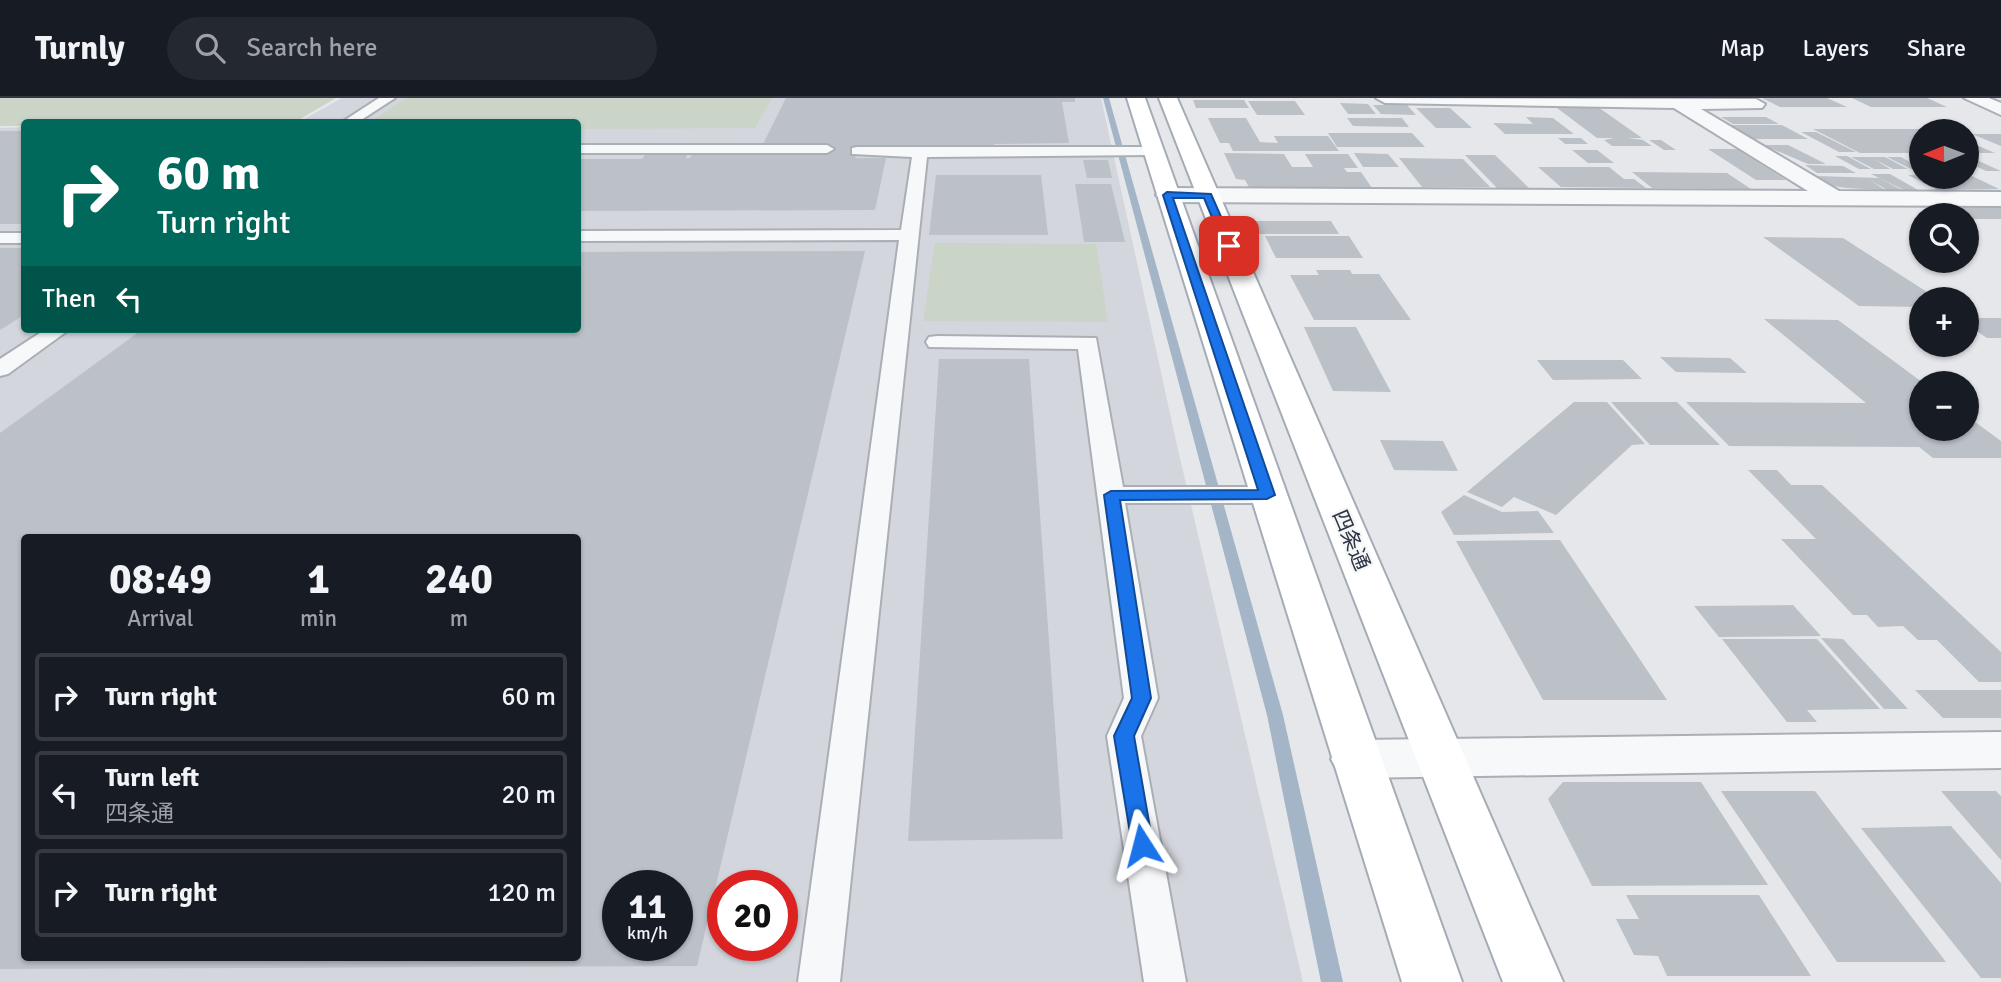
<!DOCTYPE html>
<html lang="en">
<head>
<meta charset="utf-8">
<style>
	:root { --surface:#171b24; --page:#242831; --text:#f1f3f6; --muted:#9ea1a6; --line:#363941 }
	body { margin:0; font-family:Signika,"Noto Sans JP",sans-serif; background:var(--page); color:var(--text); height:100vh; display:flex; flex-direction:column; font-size:26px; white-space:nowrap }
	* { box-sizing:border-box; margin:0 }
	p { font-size:23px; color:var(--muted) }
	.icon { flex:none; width:38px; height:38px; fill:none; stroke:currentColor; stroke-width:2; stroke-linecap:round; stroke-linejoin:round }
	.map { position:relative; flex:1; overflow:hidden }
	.drawer { position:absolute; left:21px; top:436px; width:560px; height:427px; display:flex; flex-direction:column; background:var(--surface); border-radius:7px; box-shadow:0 2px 5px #0004 }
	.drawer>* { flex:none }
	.hud { position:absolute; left:21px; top:21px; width:560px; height:214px; border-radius:7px; box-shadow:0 2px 5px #0004; background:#00695c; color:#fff; overflow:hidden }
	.needle { width:46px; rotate:269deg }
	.fabs { position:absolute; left:1909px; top:21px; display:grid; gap:14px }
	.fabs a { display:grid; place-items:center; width:70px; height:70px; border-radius:50%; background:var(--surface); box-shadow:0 2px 5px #0004; font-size:35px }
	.speed { position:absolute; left:602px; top:772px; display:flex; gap:14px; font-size:35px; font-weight:700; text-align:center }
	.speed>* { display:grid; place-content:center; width:91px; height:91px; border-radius:50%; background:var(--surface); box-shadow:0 2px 5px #0004; line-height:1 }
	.speed small { font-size:18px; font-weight:400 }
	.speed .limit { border:10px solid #d22; background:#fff; color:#111 }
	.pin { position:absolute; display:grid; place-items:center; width:60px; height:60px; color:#fff; margin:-30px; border-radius:14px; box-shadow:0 4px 10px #0006 }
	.me { position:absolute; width:77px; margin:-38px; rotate:351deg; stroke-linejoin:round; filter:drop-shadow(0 0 5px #0008) }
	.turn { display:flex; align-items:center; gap:24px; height:147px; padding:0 21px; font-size:32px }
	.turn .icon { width:91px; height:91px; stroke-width:2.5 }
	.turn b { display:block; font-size:49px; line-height:60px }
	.then { display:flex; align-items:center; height:66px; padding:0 21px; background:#0003; gap:14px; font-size:26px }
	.eta { display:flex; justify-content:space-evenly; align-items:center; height:119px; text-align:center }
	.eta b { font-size:42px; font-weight:800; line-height:49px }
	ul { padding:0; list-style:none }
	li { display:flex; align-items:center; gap:21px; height:88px; margin:0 14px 10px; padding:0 7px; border:4px solid var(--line); border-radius:7px }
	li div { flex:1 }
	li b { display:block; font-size:26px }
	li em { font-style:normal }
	header { display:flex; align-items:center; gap:42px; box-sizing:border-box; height:98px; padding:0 35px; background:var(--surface); border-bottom:2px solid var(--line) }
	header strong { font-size:33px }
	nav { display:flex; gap:38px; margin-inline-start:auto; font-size:24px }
	.search { width:490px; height:63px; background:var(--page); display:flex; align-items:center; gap:18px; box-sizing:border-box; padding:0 24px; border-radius:38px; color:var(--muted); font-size:26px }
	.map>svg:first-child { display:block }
	.built { fill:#d3d6dd; fill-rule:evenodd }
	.green { fill:#cad4c7 }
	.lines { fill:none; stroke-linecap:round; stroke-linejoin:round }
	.stream { fill:#a4b5c7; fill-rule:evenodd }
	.building { fill:#bcc1c7; fill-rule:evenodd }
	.service-casing { stroke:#aaaeb5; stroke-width:4 }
	.minor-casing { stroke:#aaaeb5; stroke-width:4 }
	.primary-casing { stroke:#a5acb6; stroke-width:4 }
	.service { fill:#f7f8fa; fill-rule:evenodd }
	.minor { fill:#f7f8fa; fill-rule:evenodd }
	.primary { fill:#fff; fill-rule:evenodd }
	.route { fill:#1a73e8; stroke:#114b97; stroke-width:2 }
	.labels { text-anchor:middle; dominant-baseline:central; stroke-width:5; stroke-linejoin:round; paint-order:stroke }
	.street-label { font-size:21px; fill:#2e3542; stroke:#f4f6f8 }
</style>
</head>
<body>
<header>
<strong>Turnly</strong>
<div class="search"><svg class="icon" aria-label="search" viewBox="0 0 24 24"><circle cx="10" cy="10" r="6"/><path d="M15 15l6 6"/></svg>Search here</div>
<nav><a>Map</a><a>Layers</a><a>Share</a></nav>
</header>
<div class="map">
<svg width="2001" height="884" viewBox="0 0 2001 884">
	<rect width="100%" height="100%" fill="#e5e7eb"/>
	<path class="built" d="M342,0H1101L1176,343L1303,884H0V30L24,29V231H578V24H299ZM24,439H578V859H24ZM618,788H677V847H618ZM723,788H782V847H723Z"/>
	<path class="green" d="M0,0H336L295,24H24V28H0Z
		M407,0H772L755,30L578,31V24H370Z
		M935,145L1096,146L1108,224L923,223Z"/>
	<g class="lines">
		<path class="stream" d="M1103,0H1109L1283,617L1343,884H1321L1267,617Z"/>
	</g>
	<path class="building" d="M786,0H1075V4H1062L1069,45L994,46V51L857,52L855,60H886L875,112L578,113V61H642L645,57H687L686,60H690L693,54H826L830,46H763Z
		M1762,0H1827L1847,9H1780Z
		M1852,0H1927L1947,9H1871Z
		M1193,2H1244L1249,10H1196Z
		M1248,3H1295L1305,17H1257Z
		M1340,5L1368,6L1376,16H1348Z
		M1373,7H1407L1416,17L1381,16Z
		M1553,7H1595L1642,40H1628L1643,42L1652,48H1612L1604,42L1614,40H1597Z
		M1416,10H1450L1472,30H1436Z
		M1526,19L1553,20L1574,36H1505L1493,25L1533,26Z
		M1721,19H1766L1779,26H1733Z
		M1208,20H1246L1260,44L1278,45L1274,38H1328L1339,53H1233L1229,45H1220Z
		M1347,20H1402L1409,29L1353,28Z
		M1730,27H1782L1808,41H1754Z
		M1813,31H1940L1946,33H1922V55H1860Z
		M0,33H24V126H0Z
		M1801,34H1816L1856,54H1839Z
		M1328,35H1412L1425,49H1337Z
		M1972,36H2001V48Z
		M1558,40H1581L1588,46H1565Z
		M1649,42H1661L1676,52H1664Z
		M1967,43L1995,55H1967Z
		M1763,47H1788L1826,66H1808Z
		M1708,51H1737L1786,82H1756Z
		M1572,52H1597L1614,65H1588Z
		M1224,55L1284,56L1292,69H1313L1305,56H1348L1358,70H1344L1347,74H1361L1372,90L1249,89L1245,82L1236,81Z
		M1354,55L1388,56L1399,69H1363Z
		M1465,57H1495L1529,90H1497Z
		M1835,58H1847L1871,71H1859Z
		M1851,59H1885L1908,71H1893L1874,61L1890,71H1874Z
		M1887,59H1901L1922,71H1911Z
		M1399,60L1463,61L1490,89H1422Z
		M1967,60H1972L2001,73H1986L1967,64Z
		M1083,62H1108L1112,80H1087Z
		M1805,67L1843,68L1856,75H1817Z
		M1538,69H1609L1624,81H1634L1646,90L1561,89Z
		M1632,74L1727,75L1751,91L1652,90Z
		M1871,76H1890L1918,92H1904Z
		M936,77H1041L1048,137H929Z
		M1908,77H1970L1999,91L1937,92Z
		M1817,78L1879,80L1902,92H1887L1870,82L1885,92L1846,90L1834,88Z
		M1075,86H1111L1125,144H1084Z
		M1947,108L2001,109V121H1970Z
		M1248,123H1331L1339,136H1254Z
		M1265,138H1349L1363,160H1276Z
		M1763,139L1843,140L1938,201H1922V209L1859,208Z
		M0,150H24V217L0,232Z
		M865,153L697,868L0,871V335L143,231H578V154ZM24,439H578V859H24ZM618,788H677V847H618Z
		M1316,172H1350L1352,176H1379L1411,222H1314L1290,177H1319Z
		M1967,220H2001V240H1987L1967,227Z
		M1764,221L1838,222L1922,284V331H1967V318L2001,343V360H1933L1919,349L1729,348L1686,304L1866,305Z
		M1304,229H1356L1391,294L1333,293Z
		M1660,259L1730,260L1747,275L1676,274Z
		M939,261H1029L1063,741L908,743Z
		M1537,262H1623L1642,281L1553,282Z
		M1574,304H1607L1645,346L1632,347L1556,417L1514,399L1502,409L1467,394Z
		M1611,304H1677L1720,347H1650Z
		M1380,342L1443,343L1458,373L1394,372Z
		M1748,372H1777L1791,387H1822L2001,554V584H1979L1937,542H1918L1903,528L1878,529L1867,517H1853L1781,441H1816Z
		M1464,397L1502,414L1538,413L1554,435L1454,437L1441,414Z
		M1560,442L1667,602H1543L1456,443Z
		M1793,507L1821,538L1719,539L1694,508Z
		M1821,540L1843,541L1908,611H1884Z
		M1722,541H1817L1880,611L1807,612L1817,624H1787Z
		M1915,592H2001V620H1943Z
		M1563,684H1701L1768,787L1592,788L1548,701Z
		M1721,693H1815L1946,864H1837Z
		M1941,693H1996L2001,698V762Z
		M1951,728L2001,785V880H1981L1861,730Z
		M1626,797H1759L1811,878H1667L1658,858L1634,857L1616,821H1639Z"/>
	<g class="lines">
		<g class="service-casing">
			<path id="service" d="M379,0H395L358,24H342Z
				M578,47H827L834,51L827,55H578Z
				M857,49H1153L1160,53L1153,57L927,59L840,884H798L899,142L578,143V133L901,132L912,59L852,56V50Z
				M0,135H24V145H0Z
				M46,231H70L8,276L0,278V261Z
				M937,238L1096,240L1123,389H1267L1276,391L1280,397L1276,403L1267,405H1125L1158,600L1141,638L1186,884H1144L1107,638L1124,600L1078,251L929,249L926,244L929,239Z"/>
		</g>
		<g class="minor-casing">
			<path id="minor" d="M1376,0L1756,1L1765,6L1762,10L1701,11L1839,93L2001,94V108L1167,104L1156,97L1167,90L1808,93L1674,10L1385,5Z
				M1964,0H1989L2001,5V17Z
				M2001,634V670L1355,680L1338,674L1331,661L1338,648L1355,642Z"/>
		</g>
		<g class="primary-casing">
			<path id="primary" d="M1127,0H1145L1462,884H1402Z
				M1159,0H1177L1563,884H1503Z"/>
		</g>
		<use href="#service" class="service"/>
		<use href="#minor" class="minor"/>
		<use href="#primary" class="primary"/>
	</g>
	<path class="route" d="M1167,94L1211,96L1234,148L1229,151L1224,148L1204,100H1173L1275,397L1267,401L1120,402L1151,600L1134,638L1153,747L1150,754L1142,756L1135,754L1132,747L1114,638L1132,600L1104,397L1111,393L1258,392L1163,97Z"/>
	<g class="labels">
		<g class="street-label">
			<text transform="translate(1351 442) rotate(67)">四条通</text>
		</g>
	</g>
</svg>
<div class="fabs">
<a><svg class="needle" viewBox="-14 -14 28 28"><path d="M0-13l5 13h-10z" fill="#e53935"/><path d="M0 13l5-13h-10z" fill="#9ea1a6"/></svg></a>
<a><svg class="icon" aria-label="search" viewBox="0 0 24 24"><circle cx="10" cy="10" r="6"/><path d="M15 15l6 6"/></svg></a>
<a>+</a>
<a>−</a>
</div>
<div class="speed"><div>11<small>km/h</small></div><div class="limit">20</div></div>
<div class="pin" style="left:1229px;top:148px;background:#d93025"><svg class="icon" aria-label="arrive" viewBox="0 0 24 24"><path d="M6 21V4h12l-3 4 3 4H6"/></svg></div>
<svg class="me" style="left:1142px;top:747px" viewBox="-20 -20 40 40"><path d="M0-17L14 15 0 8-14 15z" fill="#1a73e8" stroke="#fff" stroke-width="4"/></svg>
<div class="hud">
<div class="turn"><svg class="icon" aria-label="right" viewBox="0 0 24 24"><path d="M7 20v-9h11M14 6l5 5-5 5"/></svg><div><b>60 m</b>Turn right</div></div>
<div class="then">Then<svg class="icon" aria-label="left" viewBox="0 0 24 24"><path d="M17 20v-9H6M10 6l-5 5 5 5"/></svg></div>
</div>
<section class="drawer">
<div class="eta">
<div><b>08:49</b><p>Arrival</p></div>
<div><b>1</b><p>min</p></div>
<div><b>240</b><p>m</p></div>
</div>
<ul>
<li><svg class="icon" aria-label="right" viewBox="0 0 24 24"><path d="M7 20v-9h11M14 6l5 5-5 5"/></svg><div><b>Turn right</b></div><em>60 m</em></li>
<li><svg class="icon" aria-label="left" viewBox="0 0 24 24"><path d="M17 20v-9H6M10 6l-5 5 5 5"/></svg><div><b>Turn left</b><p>四条通</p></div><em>20 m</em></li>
<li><svg class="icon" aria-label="right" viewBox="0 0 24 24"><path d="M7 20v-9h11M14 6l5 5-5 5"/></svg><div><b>Turn right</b></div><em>120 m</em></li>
</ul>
</section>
</div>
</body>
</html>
